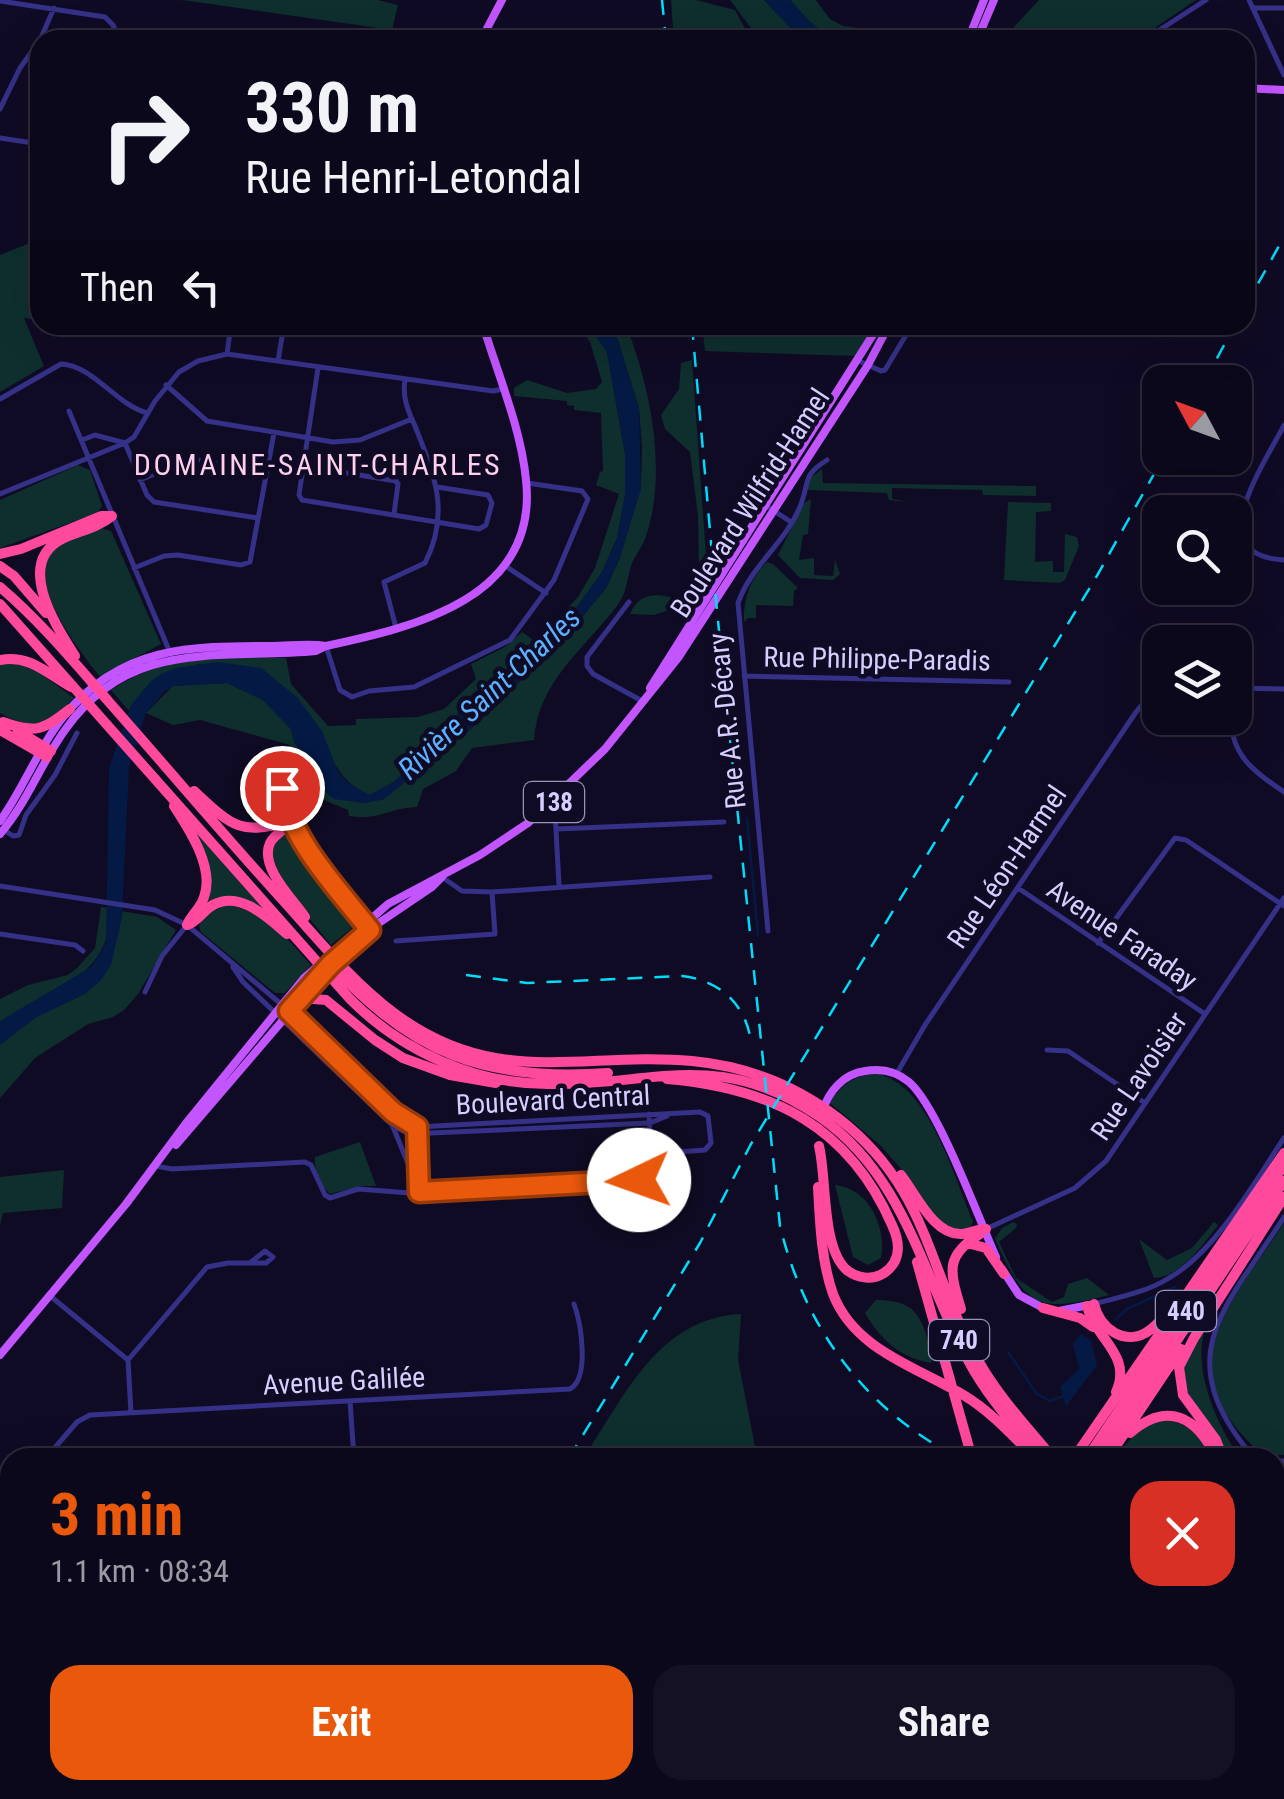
<!DOCTYPE html>
<html lang="en">
<head>
<meta charset="utf-8">
<style>
	:root { --surface:#0c081b; --page:#151124; --text:#f1f3f6; --muted:#9a9aa3; --line:#2c293a; --accent:#ea580c }
	body { margin:0; font-family:"Roboto Condensed",sans-serif; background:var(--page); color:var(--text); height:100vh; display:flex; flex-direction:column; font-size:38px; white-space:nowrap }
	* { box-sizing:border-box; margin:0 }
	p { font-size:32px; color:var(--muted) }
	.icon { flex:none; width:55px; height:55px; fill:none; stroke:currentColor; stroke-width:2; stroke-linecap:round; stroke-linejoin:round }
	.map { position:relative; flex:1; overflow:hidden }
	.side { position:absolute; left:0px; top:1448px; width:1285px; height:352px; display:flex; flex-direction:column; background:var(--surface); border-radius:30px 30px 0 0; box-shadow:0 10px 40px #0002,0 0 0 2px var(--line) }
	.side>* { flex:none }
	.hud { position:absolute; left:30px; top:30px; width:1225px; height:305px; border-radius:30px; box-shadow:0 10px 40px #0002,0 0 0 2px var(--line); background:#0c081b; color:var(--text); overflow:hidden }
	.needle { width:65px; rotate:311deg }
	.buttons { position:absolute; left:1142px; top:365px; display:grid; gap:20px }
	.buttons a { display:grid; place-items:center; width:110px; height:110px; border-radius:20px; background:var(--surface); box-shadow:0 10px 40px #0002,0 0 0 2px var(--line); font-size:50px }
	.pin { position:absolute; display:grid; place-items:center; width:85px; height:85px; color:#fff; margin:-42px; border:5px solid #fff; border-radius:50%; box-shadow:0 2px 10px #0007 }
	.me { position:absolute; width:110px; margin:-55px; rotate:267deg; stroke-linejoin:round; filter:drop-shadow(0 0 8px #0008) }
	.turn { display:flex; align-items:center; gap:35px; height:210px; padding:0 50px; font-size:45px }
	.turn .icon { width:130px; height:130px; stroke-width:2.5 }
	.turn b { display:block; font-size:70px; line-height:85px }
	.then { display:flex; align-items:center; height:95px; padding:0 50px; background:#0003; gap:20px; font-size:38px }
	.round { display:grid; place-items:center; flex:none; width:105px; height:105px; border-radius:30px; background:var(--page) }
	.head { display:flex; align-items:center; justify-content:space-between; height:170px; padding:0 50px }
	h1 { font-size:60px; font-weight:700; line-height:75px; color:var(--accent) }
	.button { display:flex; gap:20px; margin-top:auto; padding:20px 50px }
	.button a { flex:1; height:115px; border-radius:30px; background:var(--accent); color:#fff; font-size:40px; font-weight:700; line-height:115px; text-align:center }
	.button a+a { background:var(--page); color:var(--text) }
	.map>svg:first-child { display:block }
	.green { fill:#0e2f2e }
	.water { fill:#041a44 }
	.lines { fill:none; stroke-linecap:round; stroke-linejoin:round }
	.stream { stroke:#041a44; stroke-width:2.5 }
	.minor { stroke:#363188; stroke-width:5 }
	.major { stroke:#c355ff; stroke-width:8 }
	.highway { stroke:#ff499d; stroke-width:10 }
	.rail { stroke:#00dcf9; stroke-width:2.5; stroke-dasharray:15 12; stroke-linecap:butt }
	.route-casing { stroke:#983908; stroke-width:25 }
	.route { stroke:#ea580c; stroke-width:18 }
	.labels { text-anchor:middle; dominant-baseline:central; stroke-width:9; stroke-linejoin:round; paint-order:stroke }
	.shield { fill:#100b24; stroke:#9a94bd; stroke-width:2.5 }
	.shield-label { font-size:25px; font-weight:bold; fill:#d5ceff }
	.street-label { font-size:28px; fill:#d5ceff; stroke:#100b24 }
	.neighbourhood-label { font-size:30px; letter-spacing:2.5px; fill:#ffd0ed; stroke:#100b24 }
	.water-label { font-size:30px; font-style:italic; fill:#5cb1ff; stroke:#100b24 }
</style>
</head>
<body>
<div class="map">
<svg width="1284" height="1799" viewBox="0 0 1284 1799">
	<rect width="100%" height="100%" fill="#100b24"/>
	<path class="green" d="M183,0H378L398,5L392,30Z
		M671,0H696L735,10L751,40H674Z
		M730,0H764L802,40H760Z
		M790,0H816L830,19L843,26L865,29L877,40H834L810,22Z
		M1039,0H1196L1137,40H1002Z
		M40,239V320L24,318L44,366L0,392V255Z
		M579,325H588L607,352L625,454V495L617,538L602,572L577,607L536,648L471,695L451,724L425,752L394,782L370,795C340,783 331,760 322,731L198,664L130,712L111,690C169,652 219,656 286,658L291,684L328,726L356,725V719L418,717L444,709L476,679L471,664L505,647L522,632L536,642L578,597L595,568L619,494L596,485L600,472L603,471L601,413L574,410V406L567,405V401L514,396V388L527,380L567,393L596,389L602,382L590,342Z
		M613,325H626C650,387 668,470 646,536C643,546 636,554 632,563C627,578 627,593 617,606C583,650 538,682 534,740L472,748L456,771L423,789L417,807C388,808 379,821 349,816L348,810L319,798L315,774L307,759L290,745L200,720L173,725L146,713L173,686L227,683L263,700L291,729L294,742L316,772L320,787L334,798L364,803L384,799L474,726L570,632L606,588L619,560L641,488L642,447L639,408Z
		M702,325H874L857,356L705,351Z
		M692,360L707,570L684,605L654,615L630,614C641,589 661,594 684,601L699,571L698,516L690,452L665,429L661,415L679,389L681,363Z
		M78,465L90,470L102,506L97,513L0,548V500Z
		M822,469L823,483L1036,486V496L983,495L982,490L892,488V499L908,502L889,500L887,493L807,490L810,478Z
		M811,499L808,534L803,535L799,560L814,558V575L833,576L835,560L840,574L833,580L800,578L778,555L804,503Z
		M1008,502L1051,503V511L1036,512L1035,562L1053,561V572H1064L1065,534L1077,537L1079,546L1065,580L1059,583L1004,580Z
		M102,528L111,531L161,644L100,677C81,652 17,575 58,546C70,537 88,533 102,528Z
		M767,562L773,564L798,588L794,591L793,606L756,605V618H748L744,622C743,599 750,579 767,562Z
		M9,661L32,667L74,698C48,724 34,732 0,713V664Z
		M194,829L269,913L234,899L204,909L208,896Z
		M289,831L295,834L317,874L353,919L352,928L331,945C317,927 266,870 271,848C273,841 284,835 289,831Z
		M221,904C265,910 283,934 311,965L285,993H275L201,932L199,926L203,917Z
		M101,907L109,908C116,973 47,996 0,1023V999L28,985L68,975L77,968L95,948Z
		M121,911L157,917L176,930L138,994L124,1010L113,1017L88,1024L35,1058L0,1098V1043C27,1023 52,1004 84,993Z
		M878,1074C930,1086 953,1176 973,1221L971,1227L957,1230L939,1222L903,1171L880,1145L830,1103C842,1083 855,1075 878,1074Z
		M360,1142L376,1186H361L330,1194C321,1186 313,1168 315,1157Z
		M64,1170L62,1208L3,1213L0,1225V1177Z
		M835,1185C868,1188 887,1226 881,1258L868,1265L853,1257Z
		M1013,1222L1017,1224L1016,1228L999,1242L1016,1278L1052,1302L1064,1297L1068,1284L1087,1278L1109,1295C1036,1314 1025,1306 995,1239L1002,1228Z
		M1214,1222L1218,1225C1203,1245 1180,1277 1154,1278L1139,1239L1167,1260L1192,1248Z
		M1284,1223V1455H1261C1249,1442 1235,1428 1225,1413C1182,1347 1250,1277 1284,1223Z
		M876,1300C920,1300 922,1320 933,1358L931,1363C899,1357 881,1340 865,1313Z
		M741,1314L738,1360L757,1457H584C625,1396 658,1318 741,1314Z
		M1214,1316C1211,1322 1204,1330 1203,1337C1195,1375 1218,1428 1240,1457H1228C1218,1426 1177,1400 1184,1364C1188,1348 1205,1330 1214,1316Z
		M1164,1419C1188,1423 1200,1434 1208,1457L1204,1455L1196,1458H1114L1139,1429Z"/>
	<path class="water" d="M764,0H790L810,22L834,40H802Z
		M588,325H613L639,408L641,488L619,560L606,588L570,631L474,726L384,799L364,803L334,799L320,787L316,772L294,742L291,729L263,700L227,683L173,686L164,692L146,713L129,767L122,917L111,965L101,980L85,994L35,1018L0,1045V1021L91,967L106,943L109,768L131,705L151,681L161,674L177,668L217,662L261,668L297,697L322,731L338,772L348,783L370,795L394,782L451,724L471,695L516,662L528,648L536,647L577,607L602,572L617,539L625,495V454L607,352Z
		M1081,1334L1091,1340L1097,1365L1066,1406L1060,1387L1079,1369L1073,1344Z"/>
	<g class="lines">
		<path class="stream" d="M747,818L758,935
			M1116,1319L1127,1309L1175,1287
			M1008,1352L1037,1394L1050,1401L1064,1396
			M1165,1458L1186,1449L1191,1458"/>
		<path class="minor" d="M1249,0L1284,75
			M0,1L105,17L113,25L119,40
			M1254,8H1284
			M40,40L54,8
			M120,40C169,27 211,33 260,40
			M1144,40L1206,0
			M0,109L20,68L40,40
			M0,138L40,144
			M40,171V184
			M227,354L231,325
			M278,361L284,325
			M859,361L881,371L885,370L912,325
			M318,368L299,495L302,500L479,529L486,525L492,503L488,495L437,487
			M166,385L207,421L333,442L360,440L412,419
			M0,399L61,364C94,366 115,404 147,413
			M69,411L171,655
			M1284,425C1264,465 1199,556 1284,560
			M82,440L95,435L125,443L147,495L154,502L258,518
			M304,466L396,481L398,484L394,514
			M140,480L190,459L266,471
			M0,494L125,443L134,437L155,401L179,372L198,361L227,354L493,391L503,389
			M765,505L791,522
			M504,565L546,593
			M134,568L164,556L178,555L241,565L250,562L274,433
			M629,602L587,657V666L593,674L644,702
			M396,628L384,582L425,563C451,512 434,474 415,426C408,411 402,397 405,380
			M326,646L340,690L352,697L369,691L414,687L510,640L554,580L588,499L582,491L527,483
			M744,676L1009,682
			M1235,688L1284,689
			M1231,718C1231,756 1255,772 1284,792
			M287,758C287,769 282,779 282,789C284,827 341,895 365,923
			M549,806L555,812L559,885
			M557,829L724,822
			M4,830L13,836L19,835L26,815L55,775L77,733
			M442,877L462,891L492,892L710,877
			M0,886L155,910L187,925L281,1004L399,1118L417,1127L700,1112L708,1116L711,1143L705,1150L652,1154
			M1018,888L1205,1014
			M768,931L738,603C751,565 787,542 801,504C810,480 802,476 827,460
			M0,934L75,945L83,951
			M396,941L495,934L492,892
			M1098,943L1175,838L1186,840L1284,906
			M233,967L243,982L392,1125L409,1134L650,1123L667,1116
			M145,992L162,956L187,925
			M1047,1050L1068,1051L1145,1103
			M897,1073L925,1025L1136,712L1145,701L1160,691
			M393,1127L412,1173L418,1178
			M415,1135L419,1191
			M156,1166L172,1169L305,1162L311,1165L325,1195L330,1198L358,1189L410,1193L639,1180L649,1177L652,1172L649,1114
			M986,1229L1075,1188L1106,1161L1284,898
			M49,1295L128,1360
			M1094,1304C1120,1297 1147,1292 1169,1278C1216,1251 1254,1183 1284,1138
			M350,1401L354,1458
			M131,1413L128,1360L207,1267L228,1263H266L273,1257L265,1251L251,1262
			M46,1458L77,1422L90,1415L570,1389C590,1378 581,1323 574,1304
			M1254,1458C1167,1356 1225,1310 1284,1217
			M1275,1461H1284
			M0,1513L10,1501
			M0,1575L10,1576
			M2,1705L10,1671
			M1275,1731L1278,1703L1284,1694
			M0,1767L10,1773
			M36,1790L50,1799
			M170,1790V1799
			M226,1790L239,1799
			M311,1790L323,1799
			M12,1799L17,1790
			M107,1799L112,1790
			M470,1799L474,1790
			M831,1799L834,1790
			M965,1799L971,1790
			M1083,1799L1086,1790
			M1265,1799V1790"/>
		<path class="major" d="M481,40L502,0
			M968,40L984,0
			M977,40L994,0
			M1245,88L1284,90
			M650,688L879,325
			M0,821C24,788 38,748 64,716C121,646 190,646 272,646C290,646 308,643 326,646
			M0,834C27,803 41,763 65,730C130,637 220,660 316,651L326,646C415,627 539,598 526,480C521,428 498,375 483,325
			M822,1112C829,1091 843,1074 865,1071C881,1068 896,1071 909,1082C938,1107 978,1217 996,1257
			M176,1145L331,964L370,929L432,887L442,877
			M1002,1269L1019,1295L1045,1309
			M1059,1311L1089,1305
			M0,1355L126,1204L187,1122L304,978L388,904L480,855L528,823L605,749L678,658L868,365L889,325"/>
		<path class="highway" d="M0,554L21,549L101,516H111
			M0,566L14,576L46,613
			M0,587C40,621 74,662 109,702C169,770 227,839 288,906C321,943 354,983 394,1013C497,1090 581,1051 692,1061C746,1066 795,1085 838,1118C930,1189 927,1271 979,1362C999,1397 1027,1427 1053,1458
			M0,604L350,999C402,1051 474,1084 548,1084C655,1086 718,1047 820,1117C905,1176 922,1275 968,1360C987,1396 1015,1427 1041,1458
			M75,656C57,627 14,563 62,539C79,531 97,528 112,516
			M0,660C29,654 48,674 71,687
			M3,722C36,734 43,730 70,709
			M0,730L47,757
			M18,731L51,751
			M194,791C230,824 240,837 288,821
			M174,806C189,829 215,868 204,897C201,908 191,915 187,925
			M294,821C286,829 275,833 270,843C259,867 293,899 305,917
			M187,925C199,921 202,911 213,905C240,890 268,918 287,934
			M331,964C411,1054 488,1082 608,1073
			M301,998L326,1000L375,1040L403,1058L450,1075L496,1083
			M667,1079C772,1088 849,1126 892,1225C900,1242 902,1261 884,1273C873,1280 859,1279 848,1271C821,1250 827,1178 819,1146
			M901,1175C916,1194 934,1236 962,1234C971,1233 977,1229 986,1229
			M818,1187C820,1222 821,1260 833,1294C855,1351 918,1367 965,1396C988,1410 1006,1429 1024,1447
			M967,1243L986,1248L1004,1274
			M917,1262L972,1458
			M1094,1304C1100,1329 1126,1348 1150,1330C1161,1322 1170,1309 1178,1299
			M1087,1306C1095,1339 1133,1355 1116,1392
			M1043,1308L1080,1318L1093,1327
			M961,1309C950,1272 944,1256 980,1234
			M1130,1433C1167,1401 1197,1416 1216,1458
			M1074,1458L1284,1153
			M1087,1458L1284,1165
			M1098,1458L1284,1181
			M1108,1458L1181,1349
			M1223,1458L1216,1440L1183,1395L1179,1367L1194,1338L1284,1197
			M1206,1790V1799
			M1223,1790L1226,1799
			M1234,1790L1237,1799
			M844,1799L850,1790
			M857,1799L863,1790
			M868,1799L874,1790
			M878,1799L884,1790"/>
		<path class="rail" d="M662,0L666,40
			M1245,307L1284,237
			M692,325L717,611L780,1226C805,1328 865,1410 959,1458
			M1204,382L1235,325
			M466,975L527,983L682,976C719,980 746,1004 751,1042
			M569,1458L700,1243L751,1144L1094,581L1163,458
			M1190,1790V1799
			M360,1799L365,1790"/>
	</g>
	<g class="lines">
		<g class="route-casing">
			<path id="route" d="M282,788C290,840 338,889 370,930L331,964L289,1011L393,1112L417,1127L419,1192L639,1180"/>
		</g>
		<use href="#route" class="route"/>
	</g>
	<g class="labels">
		<g class="shield">
			<rect x="524" y="782" width="60" height="40" rx="8"/>
			<rect x="1156" y="1291" width="60" height="40" rx="8"/>
			<rect x="929" y="1320" width="60" height="40" rx="8"/>
		</g>
		<g class="shield-label">
			<text x="554" y="802">138</text>
			<text x="1186" y="1311">440</text>
			<text x="959" y="1340">740</text>
		</g>
		<g class="street-label">
			<text transform="translate(750 503) rotate(-57)">Boulevard Wilfrid-Hamel</text>
			<text transform="translate(877 659) rotate(1)">Rue Philippe-Paradis</text>
			<text transform="translate(727 721) rotate(-96)">Rue A.R.-Décary</text>
			<text transform="translate(1007 867) rotate(-56)">Rue Léon-Harmel</text>
			<text transform="translate(1122 935) rotate(34)">Avenue Faraday</text>
			<text transform="translate(1139 1076) rotate(-56)">Rue Lavoisier</text>
			<text transform="translate(553 1100) rotate(-3)">Boulevard Central</text>
			<text transform="translate(344 1381) rotate(-3)">Avenue Galilée</text>
		</g>
		<g class="neighbourhood-label">
			<text x="318" y="464">DOMAINE-SAINT-CHARLES</text>
		</g>
		<g class="water-label">
			<text transform="translate(489 693) rotate(-43)">Rivière Saint-Charles</text>
		</g>
	</g>
</svg>
<div class="buttons">
<a><svg class="needle" viewBox="-14 -14 28 28"><path d="M0-13l5 13h-10z" fill="#e53935"/><path d="M0 13l5-13h-10z" fill="#9a9aa3"/></svg></a>
<a><svg class="icon" aria-label="search" viewBox="0 0 24 24"><circle cx="10" cy="10" r="6"/><path d="M15 15l6 6"/></svg></a>
<a><svg class="icon" aria-label="layers" viewBox="0 0 24 24"><path d="M12 4l9 5-9 5-9-5zM3 14l9 5 9-5"/></svg></a>
</div>
<div class="pin" style="left:282px;top:788px;background:#d93025"><svg class="icon" aria-label="arrive" viewBox="0 0 24 24"><path d="M6 21V4h12l-3 4 3 4H6"/></svg></div>
<svg class="me" style="left:639px;top:1180px" viewBox="-20 -20 40 40"><circle r="19" fill="#fff"/><path d="M0-13L10 11 0 6-10 11z" fill="#ea580c"/></svg>
<div class="hud">
<div class="turn"><svg class="icon" aria-label="right" viewBox="0 0 24 24"><path d="M7 20v-9h11M14 6l5 5-5 5"/></svg><div><b>330 m</b>Rue Henri-Letondal</div></div>
<div class="then">Then<svg class="icon" aria-label="left" viewBox="0 0 24 24"><path d="M17 20v-9H6M10 6l-5 5 5 5"/></svg></div>
</div>
<section class="side">
<div class="head"><div><h1>3 min</h1><p>1.1 km · 08:34</p></div><a class="round" style="background:#d93025;color:#fff"><svg class="icon" aria-label="close" viewBox="0 0 24 24"><path d="M6 6l12 12M18 6L6 18"/></svg></a></div>
<div class="button"><a>Exit</a><a>Share</a></div>
</section>
</div>
</body>
</html>
